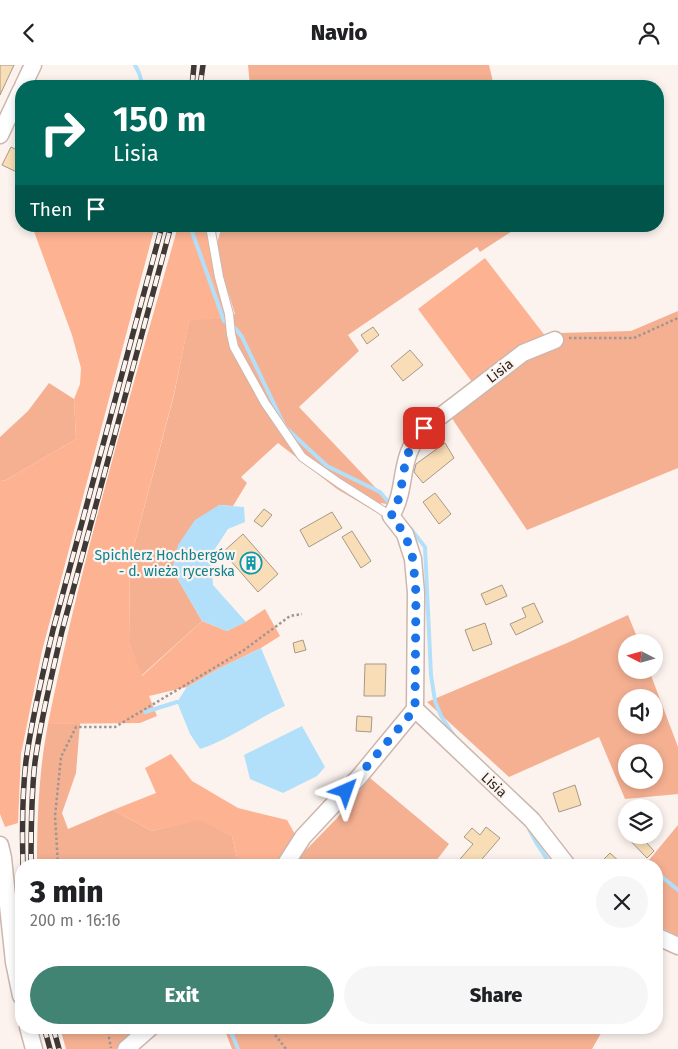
<!DOCTYPE html>
<html lang="en">
<head>
<meta charset="utf-8">
<style>
	:root { --surface:#fff; --page:#f6f6f6; --text:#202124; --muted:#757577; --accent:#428474 }
	body { margin:0; font-family:"Fira Sans",sans-serif; background:var(--page); color:var(--text); height:100vh; display:flex; flex-direction:column; font-size:19px; white-space:nowrap }
	* { box-sizing:border-box; margin:0 }
	p { font-size:16px; color:var(--muted) }
	.icon { flex:none; width:28px; height:28px; fill:none; stroke:currentColor; stroke-width:2; stroke-linecap:round; stroke-linejoin:round }
	.map { position:relative; flex:1; overflow:hidden }
	.side { position:absolute; left:15px; top:794px; width:648px; height:175px; display:flex; flex-direction:column; background:var(--surface); border-radius:20px; box-shadow:0 2px 8px #0003 }
	.side>* { flex:none }
	.top-card { position:absolute; left:15px; top:15px; width:649px; height:152px; border-radius:20px; box-shadow:0 2px 8px #0003; background:#00695c; color:#fff; overflow:hidden }
	.needle { width:32px; rotate:276deg }
	.buttons { position:absolute; left:618px; top:569px; display:grid; gap:10px }
	.buttons a { display:grid; place-items:center; width:45px; height:45px; border-radius:50%; background:var(--surface); box-shadow:0 2px 8px #0003; font-size:25px }
	.pin { position:absolute; display:grid; place-items:center; width:42px; height:42px; color:#fff; margin:-21px; border-radius:10px; box-shadow:0 2px 8px #0006 }
	.me { position:absolute; width:55px; margin:-28px; rotate:43deg; stroke-linejoin:round; filter:drop-shadow(0 0 4px #0008) }
	.turn { display:flex; align-items:center; gap:18px; height:105px; padding:0 15px; font-size:22px }
	.turn .icon { width:65px; height:65px; stroke-width:2.5 }
	.turn b { display:block; font-size:35px; line-height:42px }
	.then { display:flex; align-items:center; height:48px; padding:0 15px; background:#0003; gap:10px; font-size:19px }
	.round { display:grid; place-items:center; flex:none; width:52px; height:52px; border-radius:26px; background:var(--page) }
	.headline { display:flex; align-items:center; justify-content:space-between; height:85px; padding:0 15px }
	h1 { font-size:30px; font-weight:800; line-height:38px }
	.button { display:flex; gap:10px; margin-top:auto; padding:10px 15px }
	.button a { flex:1; height:58px; border-radius:30px; background:var(--accent); color:#fff; font-size:20px; font-weight:800; line-height:58px; text-align:center }
	.button a+a { background:var(--page); color:var(--text) }
	header { display:flex; justify-content:space-between; align-items:center; height:65px; padding:0 15px; background:var(--surface); font-size:22px; font-weight:800 }
	.map>svg:first-child { display:block }
	.green { fill:#f5b092; fill-rule:evenodd }
	.forest { fill:#fdb292 }
	.water { fill:#b2e0fa }
	.lines { fill:none; stroke-linecap:round; stroke-linejoin:round }
	.stream { stroke:#b2e0fa; stroke-width:4 }
	.building { fill:#f8ddb6; stroke:#a59988 }
	.service-casing { stroke:#ccb6ad; stroke-width:10 }
	.minor-casing { stroke:#ccb6ad; stroke-width:19 }
	.path { stroke:#9f9692; stroke-width:2.5; stroke-dasharray:2.5 2.5; stroke-linecap:butt }
	.service { stroke:#fff; stroke-width:8 }
	.minor { stroke:#fff; stroke-width:16 }
	.rail-casing { stroke:#403834; stroke-width:5.5 }
	.rail { stroke:#fcf3ef; stroke-width:4; stroke-dasharray:11; stroke-linecap:butt }
	.route { stroke:#1a73e8; stroke-width:9; stroke-dasharray:0 16.2 }
	.labels { text-anchor:middle; dominant-baseline:central; stroke-width:4.5; stroke-linejoin:round; paint-order:stroke }
	.street-label { font-size:14px; fill:#2a221e; stroke:#fcf3ef }
	.culture-label { font-size:14px; fill:#0d838f; stroke:#fcf3ef; text-anchor:end }
</style>
</head>
<body>
<header><svg class="icon" aria-label="back" viewBox="0 0 24 24"><path d="M15 5l-7 7 7 7"/></svg>Navio<svg class="icon" aria-label="person" viewBox="0 0 24 24"><circle cx="12" cy="8" r="4"/><path d="M4 21q1-7 8-7t8 7"/></svg></header>
<div class="map">
<svg width="678" height="984" viewBox="0 0 678 984">
	<rect width="100%" height="100%" fill="#fcf3ef"/>
	<path class="green" d="M248,0H489L494,21H250Z
		M222,161H520L480,187L477,182L348,270L359,286L299,342L392,440L381,438L376,447L337,424L278,378L241,412L247,418L233,441L219,440L172,504L202,556L141,611L129,578L130,496L174,330L189,255L225,252L235,249L223,211L217,178Z
		M678,246V403L527,465L445,343L546,272L559,268L631,266Z
		M49,318L74,334L76,374L6,415L0,416V372L28,346Z
		M628,550L639,577L626,578V605H649L678,682V729L625,734L599,672L509,712L427,637L567,578ZM626,632H654V660H626ZM626,688H654V715H626Z
		M80,658L76,708L62,748L68,764L113,745L152,766L199,754L232,771L238,797L243,800H37C37,752 39,705 48,659Z
		M370,713L449,779L433,800H294L302,789L337,753Z
		M678,760V871L656,860V800H647L649,795Z
		M60,963H138L116,984H66Z
		M224,963V962L604,963L592,984H232Z"/>
	<path class="forest" d="M32,161H155L42,586L21,689L18,758L5,762L0,749V416L6,415L76,374L74,334L80,319L81,303L72,270Z
		M178,161H205L225,252L189,256L174,329L130,496L129,578L142,611L202,556L227,566L247,556L265,544L280,571L261,583L218,604L187,622L149,631L157,651L140,658L48,659C82,491 132,326 178,161Z
		M485,193L546,272L475,321L418,244Z
		M171,689L192,716L238,743L287,755L296,771L276,800H243L238,797L232,771L199,755L152,766L113,745L156,728L145,703Z"/>
	<path class="water" d="M219,440L244,442L245,457L228,464L211,490L213,520L246,557L227,566L202,556L172,504L178,480L195,455Z
		M261,583L285,641C256,654 230,675 200,684L190,669L177,637L187,622L218,604Z
		M302,661L325,702L317,711L283,728L250,714L244,690Z"/>
	<g class="lines">
		<path class="stream" d="M135,0L139,8L143,21
			M190,161L224,256L235,263L242,272L285,362L327,401L380,427L391,440
			M410,463L425,482L431,610L435,636L441,651L455,672
			M145,647L177,637
			M529,764L537,779L551,800
			M646,800H647
			M656,807L678,825
			M229,962L238,984"/>
	</g>
	<path class="building" d="M0,0H14L0,30Z
		M11,82L21,87V109L2,100Z
		M373,262L379,270L367,279L361,270Z
		M410,285L423,300L403,316L391,301Z
		M445,378L454,393L423,418L414,407L416,399Z
		M435,428L451,449L439,459L423,437Z
		M264,444L272,450L262,462L254,456Z
		M332,447L342,463L309,482L300,465Z
		M352,466L371,496L361,503L342,472Z
		M243,469L278,509L258,527L223,487Z
		M502,520L507,531L486,540L481,529Z
		M534,538L543,557L516,570L510,559L526,552L522,543Z
		M485,558L492,579L473,586L465,565Z
		M303,575L306,585L295,588L293,578Z
		M365,599H386L385,631H364Z
		M357,651L372,652L371,667L356,666Z
		M575,720L581,740L559,747L553,728Z
		M626,759V770H653L646,777L654,786L647,793L620,765Z
		M486,762L500,773L477,800H455L473,779L464,772L472,763L480,770Z
		M610,788L623,800H598Z"/>
	<g class="lines">
		<g class="service-casing">
			<path id="service" d="M210,161L219,212L229,249L231,269L234,282L265,338L302,392L339,418L391,451"/>
		</g>
		<g class="minor-casing">
			<path id="minor" d="M23,21L33,0
				M0,70L21,25
				M415,644L532,755L567,800
				M0,780L3,793L14,897L21,931
				M285,800L303,772L359,712L415,644L416,528L413,494L405,469L391,451C409,421 396,392 425,363L523,288L555,275
				M656,871L678,881
				M28,962L34,984
				M126,984L151,962"/>
		</g>
		<path class="path" d="M569,273H634L678,253
			M58,800L55,751L61,692L76,662H115L244,585L290,551L302,549
			M107,962L111,983
			M269,962L286,984"/>
		<use href="#service" class="service"/>
		<use href="#minor" class="minor"/>
		<g class="rail-casing">
			<path id="rail" d="M192,21L194,0
				M200,21L203,0
				M23,800C22,766 22,731 26,696C32,652 43,608 53,565L162,161
				M31,800C31,766 31,731 35,697C41,653 52,609 62,566L171,161
				M44,962L50,984
				M53,962L59,984"/>
		</g>
		<use href="#rail" class="rail"/>
	</g>
	<g class="lines">
		<path class="route" d="M346,726L415,644L416,528L413,494L405,469L391,451C409,421 396,392 424,363"/>
	</g>
	<defs>
		<g id="building-ring" transform="scale(1.125)"><circle r="9.5" fill="#fcf3ef" stroke="#0f9aa8" stroke-width="1.5"/><path d="M-4-6H4V6H1V3H-1V6H-4ZM-2.5-4.3h1.7v1.8h-1.7ZM.8-4.3h1.7v1.8H.8ZM-2.5-1h1.7V.8h-1.7ZM.8-1h1.7V.8H.8Z" fill="#0f9aa8"/></g>
	</defs>
	<g fill-rule="evenodd">
		<use href="#building-ring" x="251" y="498"/>
	</g>
	<g class="labels">
		<g class="street-label">
			<text transform="translate(500 306) rotate(-38)">Lisia</text>
			<text transform="translate(494 720) rotate(43)">Lisia</text>
		</g>
		<g class="culture-label">
			<text x="235" y="490">Spichlerz Hochbergów<tspan x="235" dy="16">- d. wieża rycerska</tspan></text>
		</g>
	</g>
</svg>
<div class="buttons">
<a><svg class="needle" viewBox="-14 -14 28 28"><path d="M0-13l5 13h-10z" fill="#e53935"/><path d="M0 13l5-13h-10z" fill="#757577"/></svg></a>
<a><svg class="icon" aria-label="sound" viewBox="0 0 24 24"><path d="M4 9h4l5-4v14l-5-4H4zM17 9q2 3 0 6"/></svg></a>
<a><svg class="icon" aria-label="search" viewBox="0 0 24 24"><circle cx="10" cy="10" r="6"/><path d="M15 15l6 6"/></svg></a>
<a><svg class="icon" aria-label="layers" viewBox="0 0 24 24"><path d="M12 4l9 5-9 5-9-5zM3 14l9 5 9-5"/></svg></a>
</div>
<div class="pin" style="left:424px;top:363px;background:#d93025"><svg class="icon" aria-label="arrive" viewBox="0 0 24 24"><path d="M6 21V4h12l-3 4 3 4H6"/></svg></div>
<svg class="me" style="left:346px;top:726px" viewBox="-20 -20 40 40"><path d="M0-17L14 15 0 8-14 15z" fill="#1a73e8" stroke="#fff" stroke-width="4"/></svg>
<div class="top-card">
<div class="turn"><svg class="icon" aria-label="right" viewBox="0 0 24 24"><path d="M7 20v-9h11M14 6l5 5-5 5"/></svg><div><b>150 m</b>Lisia</div></div>
<div class="then">Then<svg class="icon" aria-label="arrive" viewBox="0 0 24 24"><path d="M6 21V4h12l-3 4 3 4H6"/></svg></div>
</div>
<section class="side">
<div class="headline"><div><h1>3 min</h1><p>200 m · 16:16</p></div><a class="round"><svg class="icon" aria-label="close" viewBox="0 0 24 24"><path d="M6 6l12 12M18 6L6 18"/></svg></a></div>
<div class="button"><a>Exit</a><a>Share</a></div>
</section>
</div>
</body>
</html>
